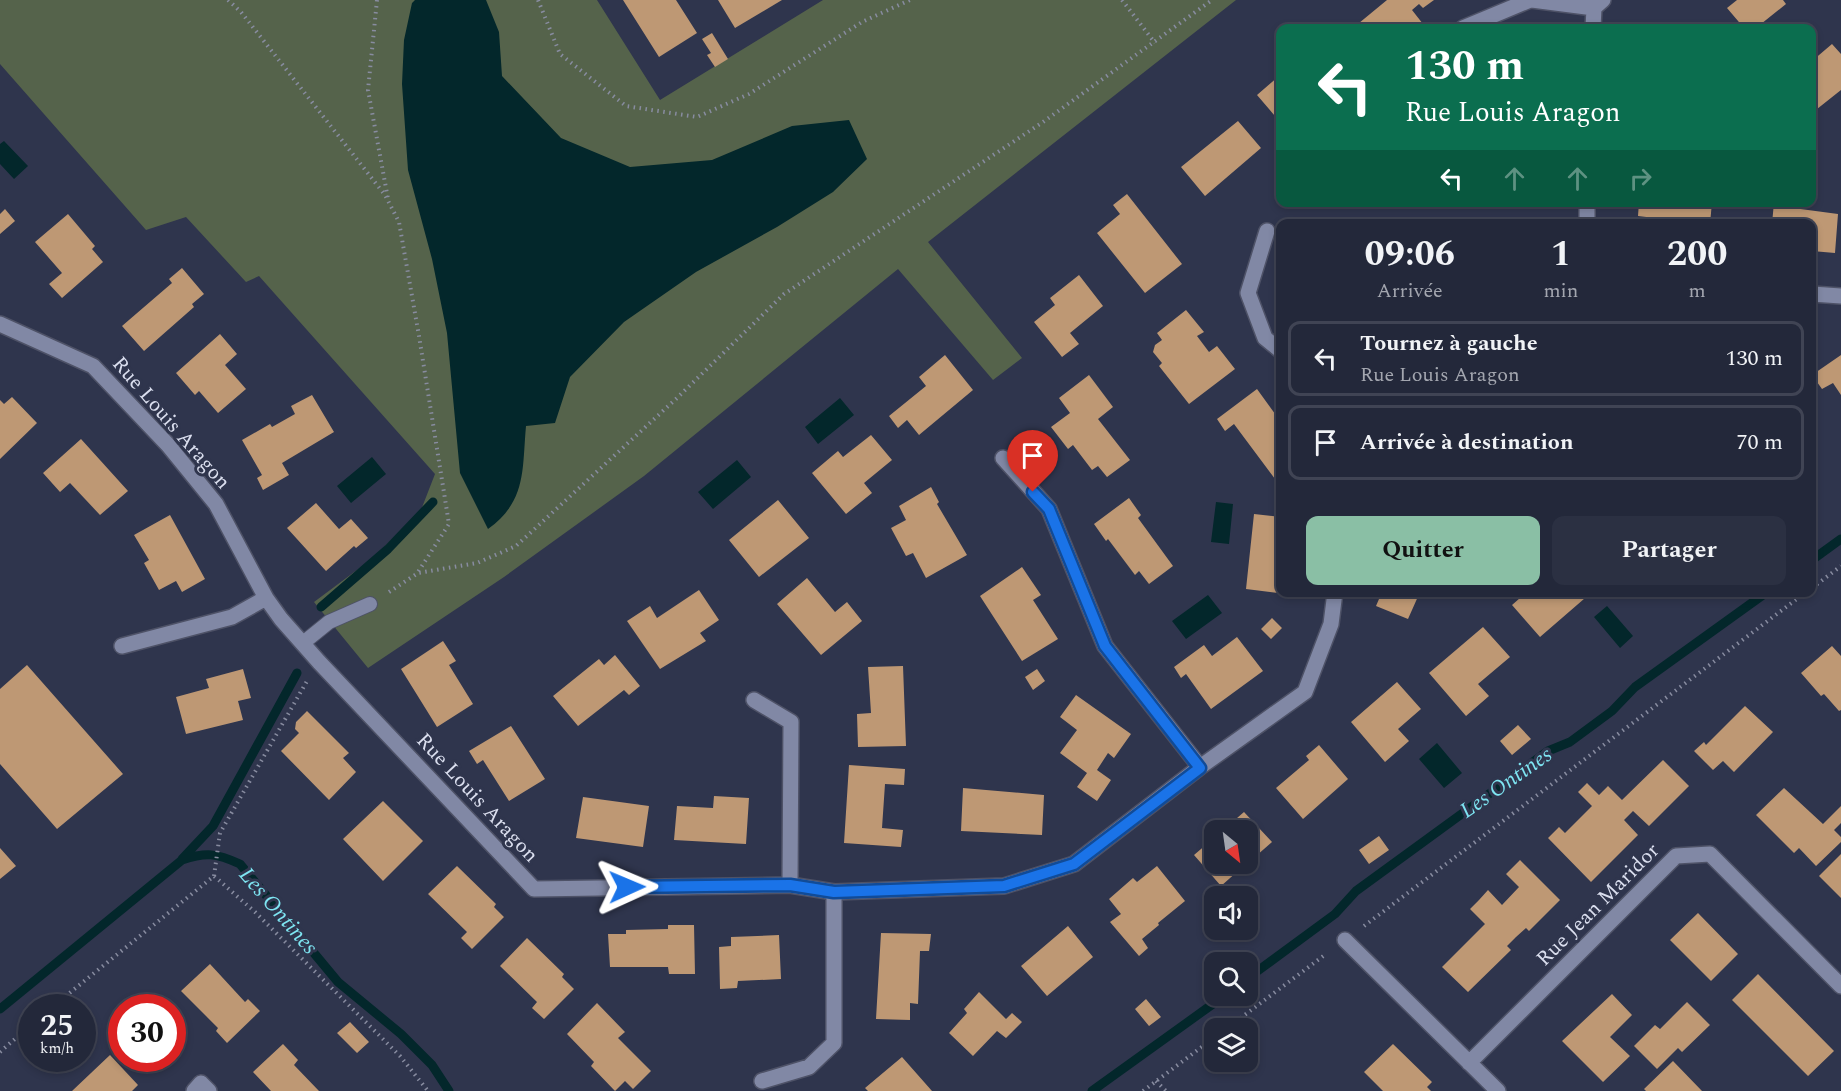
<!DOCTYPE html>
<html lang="fr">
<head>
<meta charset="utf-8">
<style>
	:root { --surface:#23283a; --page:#2b3042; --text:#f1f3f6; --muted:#a3a6af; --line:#404454; --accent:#8abfa5 }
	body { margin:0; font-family:Spectral,serif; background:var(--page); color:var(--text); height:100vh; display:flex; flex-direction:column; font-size:22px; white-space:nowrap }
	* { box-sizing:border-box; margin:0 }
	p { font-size:20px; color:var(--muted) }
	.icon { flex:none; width:33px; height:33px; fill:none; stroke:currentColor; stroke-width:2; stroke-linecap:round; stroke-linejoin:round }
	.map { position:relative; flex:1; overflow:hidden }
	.panel { position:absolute; left:1276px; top:219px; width:540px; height:378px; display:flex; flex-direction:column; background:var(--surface); border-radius:12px; box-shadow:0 3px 9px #0003,0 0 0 2px var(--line) }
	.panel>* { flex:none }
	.top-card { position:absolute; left:1276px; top:24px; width:540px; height:183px; border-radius:12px; box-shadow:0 3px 9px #0003,0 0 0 2px var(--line); background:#0b6e4f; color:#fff; overflow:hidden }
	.needle { width:39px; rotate:151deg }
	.fabs { position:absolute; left:1204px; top:820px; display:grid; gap:12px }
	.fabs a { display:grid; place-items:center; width:54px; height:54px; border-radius:12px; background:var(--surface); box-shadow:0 3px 9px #0003,0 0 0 2px var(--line); font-size:30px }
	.speed { position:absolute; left:18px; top:994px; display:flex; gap:12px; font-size:30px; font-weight:700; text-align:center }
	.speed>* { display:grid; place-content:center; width:78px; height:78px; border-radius:50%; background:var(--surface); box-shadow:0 3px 9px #0003,0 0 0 2px var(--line); line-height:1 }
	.speed small { font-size:15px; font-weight:400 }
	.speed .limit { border:9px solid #d22; background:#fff; color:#111 }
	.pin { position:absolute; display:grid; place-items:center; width:51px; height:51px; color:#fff; margin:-62px -26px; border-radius:50% 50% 50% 0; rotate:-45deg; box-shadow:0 0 6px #0007 }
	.pin .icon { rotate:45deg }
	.me { position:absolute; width:66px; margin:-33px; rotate:89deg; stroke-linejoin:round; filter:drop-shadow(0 0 4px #0008) }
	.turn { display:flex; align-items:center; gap:21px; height:126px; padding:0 30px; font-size:27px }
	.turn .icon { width:78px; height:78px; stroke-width:2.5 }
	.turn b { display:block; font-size:42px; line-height:51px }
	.lanes { display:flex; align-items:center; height:57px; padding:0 30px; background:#0003; justify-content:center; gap:30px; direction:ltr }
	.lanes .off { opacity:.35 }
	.eta { display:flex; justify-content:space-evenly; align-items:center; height:102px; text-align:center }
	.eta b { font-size:36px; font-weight:700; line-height:42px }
	.button { display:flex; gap:12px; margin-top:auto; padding:12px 30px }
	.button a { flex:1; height:69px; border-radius:12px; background:var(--accent); color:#111; font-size:24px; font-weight:700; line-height:69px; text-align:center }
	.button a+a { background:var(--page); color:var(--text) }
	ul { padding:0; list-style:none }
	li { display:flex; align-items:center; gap:18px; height:75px; margin:0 12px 9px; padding:0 18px; border:3px solid var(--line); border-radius:12px }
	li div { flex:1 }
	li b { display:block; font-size:22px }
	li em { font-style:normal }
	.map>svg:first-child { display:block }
	.green { fill:#55634b }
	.water { fill:#03272b }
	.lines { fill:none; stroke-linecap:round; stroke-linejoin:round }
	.stream { stroke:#03272b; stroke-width:9 }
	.building { fill:#be9874 }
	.lane-casing { stroke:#4e5267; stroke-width:16 }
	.street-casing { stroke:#4e5267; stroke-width:18 }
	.path { stroke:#888ca0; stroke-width:4; stroke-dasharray:1.5 4.5; stroke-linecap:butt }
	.lane { stroke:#8188a5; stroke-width:14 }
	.street { stroke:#8188a5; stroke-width:15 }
	.route-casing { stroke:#114b97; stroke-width:15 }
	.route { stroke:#1a73e8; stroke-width:10 }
	.labels { text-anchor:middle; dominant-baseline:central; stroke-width:6; stroke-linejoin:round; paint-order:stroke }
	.street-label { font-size:21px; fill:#dadeee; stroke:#2f354d }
	.water-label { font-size:22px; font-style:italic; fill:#7ee5f2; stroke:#2f354d }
</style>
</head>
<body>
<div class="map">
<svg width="1841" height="1091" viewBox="0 0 1841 1091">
	<rect width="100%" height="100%" fill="#2f354d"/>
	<path class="green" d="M0,0H597L660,100L823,0H1236L928,242L1022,358L993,380L898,269L644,476L504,577L368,668L314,602L373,558L421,510L435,474L259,276L246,282L186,217L146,230L0,64Z"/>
	<path class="water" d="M415,0H486L499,32L502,76L561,138L630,167L712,160L792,126L849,120L867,159L833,192L777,227L696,272L624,322L570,377L555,423L526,426C522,469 527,501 488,529L460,473L447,333L432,259L408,170L402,84L404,40L412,3Z
		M4,141L28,166L14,179L0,164V144Z
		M840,398L854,415L818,444L805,427Z
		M372,457L386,474L351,503L337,486Z
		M737,460L751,477L713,509L698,492Z
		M1216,502L1233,504L1229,544L1211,542Z
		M1208,595L1222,613L1186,639L1172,621Z
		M1607,606L1633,636L1620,648L1594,617Z
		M1437,743L1462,773L1444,788L1419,759Z"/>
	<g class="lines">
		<path class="stream" d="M1812,560L1841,539
			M321,607L388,549L433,502
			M182,859L213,826L297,673
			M1248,978L1335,914L1356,891L1548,751L1570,742L1612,711L1635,687L1767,592
			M0,1009L182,860C206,852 216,853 240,864L338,982L401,1034L432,1065L449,1091
			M1092,1091L1224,996"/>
	</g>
	<path class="building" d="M623,0H676L697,33L659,57Z
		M718,0H782L735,28Z
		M1387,0H1434L1423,8L1419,4L1412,10L1423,24L1418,28H1353Z
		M1737,0H1783L1786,4L1756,28H1744L1727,8Z
		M712,33L728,59L715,67L707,55L711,53L702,39Z
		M1832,44L1841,54V90L1812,113V61Z
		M1279,76L1281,78V123L1257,95Z
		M1238,121L1261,148L1205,196L1181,167Z
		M1127,194L1182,264L1145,293L1097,233L1120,214L1113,205Z
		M1498,202H1539L1538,209L1498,205Z
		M1639,202H1712L1710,224H1671V220L1638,216Z
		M1774,202H1793V208L1838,214L1835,253L1812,251V224H1772Z
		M5,209L15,221L0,234V214Z
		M68,214L95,246L92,249L103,262L62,298L49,284L62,273L35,242Z
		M182,268L204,294L192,304L194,307L144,351L122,326L172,283L169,279Z
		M1079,275L1103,306L1070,333L1079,344L1062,357L1034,322L1055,305L1050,298Z
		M1186,310L1204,332L1197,336L1209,352L1217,346L1235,369L1189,404L1159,366L1162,363L1153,352L1155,345L1162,340L1157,333Z
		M220,334L237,354L225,365L246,389L218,413L199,391L195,395L176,373Z
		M945,355L973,390L919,435L907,420L898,428L889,416L926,386L919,377Z
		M1841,355V395L1833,383L1822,389L1812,375Z
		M1089,375L1113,407L1098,419L1130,460L1107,477L1098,466L1092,470L1073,445L1068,449L1051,427L1070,413L1059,398Z
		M1257,389L1281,422V474L1275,479L1234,424L1225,431L1217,419Z
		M312,395L334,432L282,463L289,475L263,490L257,478L262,475L242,440L270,424L272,427L295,414L291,406Z
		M12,397L37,423L0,459V400L4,404Z
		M871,435L892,460L864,483L872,493L846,514L812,473L838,451L843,457Z
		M81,439L128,491L100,515L70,483L60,492L43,473Z
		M931,487L939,502L937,504L967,555L926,578L913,553L906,556L891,528L906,520L899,506Z
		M1129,498L1141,515L1138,518L1173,566L1149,584L1139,571L1135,575L1108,539L1106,541L1094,524Z
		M778,500L809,538L759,577L729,540Z
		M316,503L339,529L351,519L368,538L356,548L354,546L326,571L287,528Z
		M1254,514L1281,517V578L1278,593L1246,589Z
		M170,515L205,579L182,592L176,581L159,590L144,563L149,560L134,535Z
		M1022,567L1041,595L1033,600L1058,639L1022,661L980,596Z
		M807,578L835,612L847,602L862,621L821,655L777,604Z
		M699,590L719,620L700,633L706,641L660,669L627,621L650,606L657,618Z
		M1382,592H1420L1408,619L1376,606Z
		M1527,592H1592L1540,637L1512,605Z
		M1272,618L1282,628L1271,639L1261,629Z
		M1483,627L1510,657L1478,684L1489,696L1466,716L1429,673Z
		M1237,637L1263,671L1211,709L1186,674L1181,678L1174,667L1204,645L1212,656Z
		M443,641L456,661L449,665L473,704L437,727L401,669Z
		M1832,646L1841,656V710L1839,711L1824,694L1821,696L1801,673Z
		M615,655L640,686L629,695L624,690L578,726L553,696L599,659L604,665Z
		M27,665L123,774L57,829L0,764V689Z
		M903,666L906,746L858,747L857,714L871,713L868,667Z
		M243,669L251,698L238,701L243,720L186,734L176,697L209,688L206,679Z
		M1037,669L1045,681L1033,690L1025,677Z
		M1397,682L1421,709L1398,729L1409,741L1385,762L1351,722Z
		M1076,695L1131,734L1114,758L1108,753L1097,770L1111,780L1097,801L1077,787L1087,773L1060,753L1077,730L1060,717Z
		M1745,706L1773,732L1734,772L1723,761L1713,770L1694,751L1704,742L1706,745Z
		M307,711L349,753L343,758L356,772L329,800L281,751L299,733L295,729L296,722Z
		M1518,725L1531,739L1512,755L1500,741Z
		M511,726L545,779L509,801L483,760L477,764L469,751Z
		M1319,745L1348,779L1303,819L1276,788L1309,760L1306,756Z
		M1663,760L1689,786L1649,826L1633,811L1624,820L1638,835L1591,882L1548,838L1559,827L1565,833L1592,806L1578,792L1587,783L1599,795L1608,786L1622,800Z
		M849,765L905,769L904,785L885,784L882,828L903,830L901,847L844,843Z
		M963,788L1044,795L1042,835L961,831Z
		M1784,788L1823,824L1841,806V823L1834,830L1841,837V842L1816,866L1799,848L1794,853L1756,815Z
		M714,796L749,798L746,844L674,840L677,806L713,808Z
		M583,797L649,806L643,847L576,838Z
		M383,801L423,841L383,881L343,839Z
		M1244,812L1272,842L1248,863V831H1222Z
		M1379,836L1389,850L1369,864L1359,850Z
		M1215,837V864H1246L1221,886L1194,855Z
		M0,848L16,866L0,879Z
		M1841,854V898L1819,876Z
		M1520,860L1560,900L1529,931L1526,928L1516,937L1507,946L1511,950L1468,992L1442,967L1485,924L1470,909L1479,900L1488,890L1502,905L1519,887L1506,874Z
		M457,866L496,904L494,907L504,917L472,949L461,938L467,932L428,894Z
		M1157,866L1185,901L1158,923L1159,925L1142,939L1148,948L1139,956L1110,922L1121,914L1109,899L1133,878L1137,882Z
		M1698,913L1738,954L1711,981L1670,940Z
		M668,925H694L695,974H669L668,967H610L608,934H626V930L668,929Z
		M1068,926L1093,957L1047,996L1021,966Z
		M881,933L931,934L929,951H920L918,1004L910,1003V1020L876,1019Z
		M779,935L781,979L738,981L737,988L720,989L719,947L731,946V937Z
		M527,938L564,974L562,977L574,989L544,1019L532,1008L537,1002L500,966Z
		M210,964L245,1002L248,999L260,1011L227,1043L216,1031L218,1028L181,991Z
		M1758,974L1834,1051L1808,1076L1732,1000Z
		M979,992L1006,1019L1012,1013L1022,1022L1006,1038L997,1031L973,1056L949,1033L967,1013L964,1009Z
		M1612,994L1632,1015L1610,1037L1630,1056L1603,1082L1562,1041Z
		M1146,999L1161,1017L1149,1026L1135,1009Z
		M1687,1002L1710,1025L1682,1052L1678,1048L1657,1069L1634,1046L1655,1025L1660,1029Z
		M597,1003L625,1032L618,1038L651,1071L633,1089L625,1081L615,1091L591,1066L594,1062L567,1034Z
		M350,1022L369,1042L357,1053L337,1033Z
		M283,1044L298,1060L294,1065L319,1091H271L253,1072Z
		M1393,1044L1432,1082L1427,1087L1431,1091H1383L1364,1072Z
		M110,1055L138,1085L132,1091H72Z
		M902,1057L932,1091H868L865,1088Z
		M1673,1061L1702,1091H1646L1644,1089Z"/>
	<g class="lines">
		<g class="lane-casing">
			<path id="lane" d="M303,643L329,622L370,604"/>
		</g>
		<g class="street-casing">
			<path id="street" d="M1532,0L1594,8
				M1463,28L1530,0
				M1593,28L1594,8L1603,0
				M1587,224V202
				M1267,231L1248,293L1265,338L1281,351
				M1812,294L1841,296
				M0,324L93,366L168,445L216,504L266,598L281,619L319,662L534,889L790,885L834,892L1004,886L1074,864L1200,767L1305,692L1331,624L1335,592
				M1003,458L1049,509L1105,646L1200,767
				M122,646L232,617L266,598
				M754,700L791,722L790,885
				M1345,940L1498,1091
				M1469,1063L1676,856L1710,854L1841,986
				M762,1081L809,1067L834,1043V892
				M194,1091L201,1083L209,1091"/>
		</g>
		<path class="path" d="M228,0L241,12L385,195L399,222L419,336L449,524L418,572
			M377,0L368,90L388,199
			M538,0L560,54L626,106L697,117L749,94L862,22L910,0
			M1122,0L1155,43
			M1812,588L1841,566
			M389,592L418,573L477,563L516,546L677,398L784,294L1043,122L1212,0
			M214,876L220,833L307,681
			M1364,926L1806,592
			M51,1008L214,876L255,912L400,1056L428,1091
			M1226,1029L1326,954
			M0,1052L32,1024
			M1156,1081L1166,1091
			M1143,1091L1215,1037"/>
		<use href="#lane" class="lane"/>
		<use href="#street" class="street"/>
	</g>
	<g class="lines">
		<g class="route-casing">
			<path id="route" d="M627,887L790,885L834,892L1004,886L1074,864L1200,768L1105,646L1049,509L1033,492"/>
		</g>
		<use href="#route" class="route"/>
	</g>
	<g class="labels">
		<g class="street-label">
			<text transform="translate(171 423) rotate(49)">Rue Louis Aragon</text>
			<text transform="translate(477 798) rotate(47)">Rue Louis Aragon</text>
			<text transform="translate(1598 905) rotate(-45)">Rue Jean Maridor</text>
		</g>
		<g class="water-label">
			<text transform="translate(1506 783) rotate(-35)">Les Ontines</text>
			<text transform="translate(278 911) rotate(49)">Les Ontines</text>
		</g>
	</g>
</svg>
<div class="fabs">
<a><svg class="needle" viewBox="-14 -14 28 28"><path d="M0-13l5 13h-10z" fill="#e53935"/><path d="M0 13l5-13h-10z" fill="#a3a6af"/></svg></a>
<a><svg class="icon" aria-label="sound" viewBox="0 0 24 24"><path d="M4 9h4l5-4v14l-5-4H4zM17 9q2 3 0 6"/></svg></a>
<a><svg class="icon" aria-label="search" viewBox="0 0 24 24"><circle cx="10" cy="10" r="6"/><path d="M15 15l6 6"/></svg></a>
<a><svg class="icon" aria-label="layers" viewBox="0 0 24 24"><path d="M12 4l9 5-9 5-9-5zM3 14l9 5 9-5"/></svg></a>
</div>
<div class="speed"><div>25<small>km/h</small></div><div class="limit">30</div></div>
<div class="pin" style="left:1033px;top:492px;background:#d93025"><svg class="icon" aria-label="arrive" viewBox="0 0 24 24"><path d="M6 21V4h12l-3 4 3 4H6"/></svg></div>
<svg class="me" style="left:627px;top:887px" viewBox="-20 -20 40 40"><path d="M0-17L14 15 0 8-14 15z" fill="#1a73e8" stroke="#fff" stroke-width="4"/></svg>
<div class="top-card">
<div class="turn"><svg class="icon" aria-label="left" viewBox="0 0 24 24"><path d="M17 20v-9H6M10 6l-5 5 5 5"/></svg><div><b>130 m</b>Rue Louis Aragon</div></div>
<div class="lanes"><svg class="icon" aria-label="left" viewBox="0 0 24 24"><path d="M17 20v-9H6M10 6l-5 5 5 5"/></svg><svg class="icon off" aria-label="ahead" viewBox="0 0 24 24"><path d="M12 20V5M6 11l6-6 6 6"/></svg><svg class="icon off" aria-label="ahead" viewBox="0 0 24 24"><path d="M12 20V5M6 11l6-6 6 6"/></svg><svg class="icon off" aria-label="right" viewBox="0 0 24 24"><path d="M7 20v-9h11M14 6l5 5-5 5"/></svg></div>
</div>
<section class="panel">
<div class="eta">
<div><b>09:06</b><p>Arrivée</p></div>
<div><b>1</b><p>min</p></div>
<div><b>200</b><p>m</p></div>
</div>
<ul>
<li><svg class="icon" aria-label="left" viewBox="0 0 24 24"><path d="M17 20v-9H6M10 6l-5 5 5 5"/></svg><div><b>Tournez à gauche</b><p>Rue Louis Aragon</p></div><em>130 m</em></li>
<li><svg class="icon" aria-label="arrive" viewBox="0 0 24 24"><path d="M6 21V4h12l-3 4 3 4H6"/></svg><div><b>Arrivée à destination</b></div><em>70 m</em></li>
</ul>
<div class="button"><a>Quitter</a><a>Partager</a></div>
</section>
</div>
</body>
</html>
